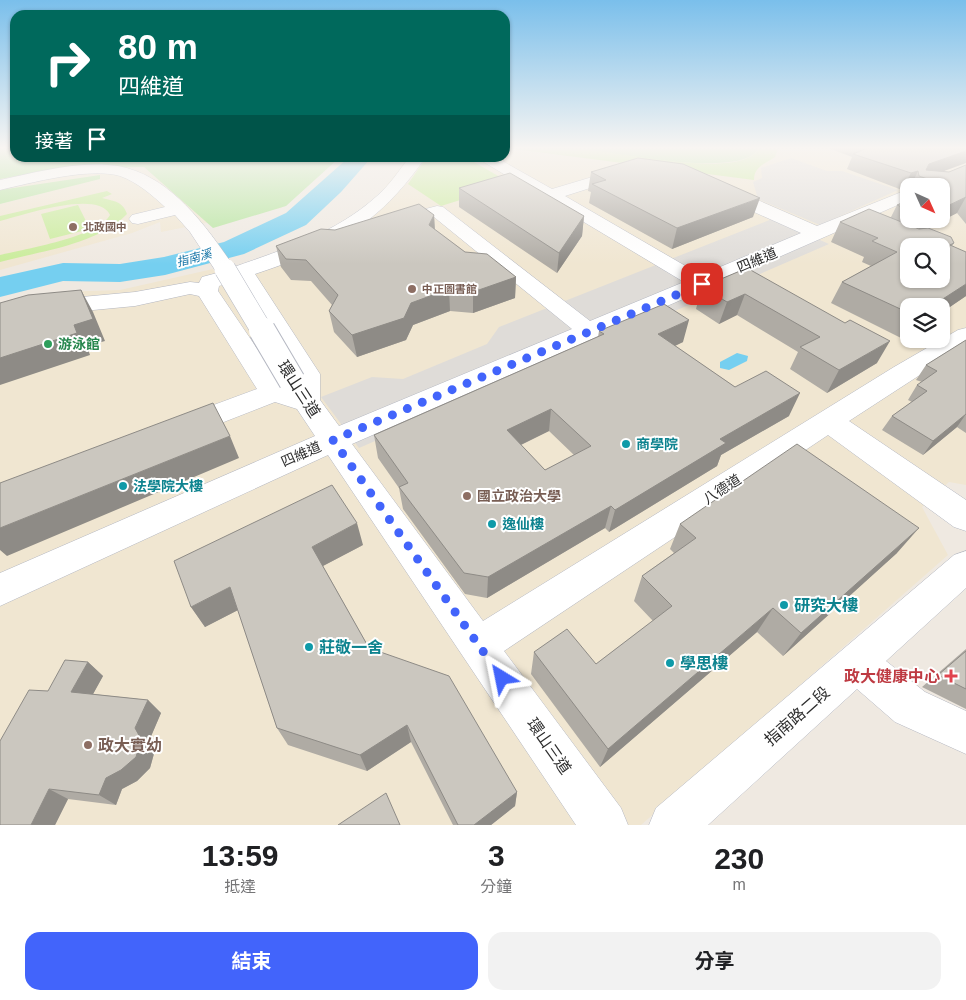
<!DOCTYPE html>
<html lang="zh-TW">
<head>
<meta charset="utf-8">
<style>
	:root { --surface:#fff; --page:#f2f2f2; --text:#202124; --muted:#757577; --accent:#4264fb }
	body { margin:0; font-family:Helvetica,"Noto Sans TC",sans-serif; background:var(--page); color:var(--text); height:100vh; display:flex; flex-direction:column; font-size:19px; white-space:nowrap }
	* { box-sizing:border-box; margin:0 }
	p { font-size:16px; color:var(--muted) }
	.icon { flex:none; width:28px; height:28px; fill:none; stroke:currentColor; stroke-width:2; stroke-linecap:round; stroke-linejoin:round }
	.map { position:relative; height:825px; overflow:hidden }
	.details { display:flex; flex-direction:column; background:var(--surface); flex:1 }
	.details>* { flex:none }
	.banner { position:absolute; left:10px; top:10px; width:500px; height:152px; border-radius:15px; box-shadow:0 1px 4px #0004; background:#00695c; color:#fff; overflow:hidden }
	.needle { width:32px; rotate:135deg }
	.tools { position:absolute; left:900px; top:178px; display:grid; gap:10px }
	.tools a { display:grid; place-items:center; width:50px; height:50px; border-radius:10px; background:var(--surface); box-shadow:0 1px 4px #0004; font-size:25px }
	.pin { position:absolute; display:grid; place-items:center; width:42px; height:42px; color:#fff; margin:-21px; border-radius:10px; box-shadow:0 2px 8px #0006 }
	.me { position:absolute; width:55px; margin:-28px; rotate:325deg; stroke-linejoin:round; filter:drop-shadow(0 0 4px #0008) }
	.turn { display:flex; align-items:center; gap:18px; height:105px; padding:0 25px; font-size:22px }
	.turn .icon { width:65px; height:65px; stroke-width:2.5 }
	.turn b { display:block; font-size:35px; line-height:42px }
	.then { display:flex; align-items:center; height:48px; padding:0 25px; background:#0003; gap:10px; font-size:19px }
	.eta { display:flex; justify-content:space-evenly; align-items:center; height:85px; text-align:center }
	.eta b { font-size:30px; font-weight:700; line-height:35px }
	.primary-button { display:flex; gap:10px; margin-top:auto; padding:10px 25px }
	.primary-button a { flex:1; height:58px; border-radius:15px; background:var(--accent); color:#fff; font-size:20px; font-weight:700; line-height:58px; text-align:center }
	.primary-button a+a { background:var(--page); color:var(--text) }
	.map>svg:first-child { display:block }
	.education { fill:#f0e6d1; fill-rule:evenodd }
	.green { fill:#b6e59e }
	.pitch { fill:#c9ec9a }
	.plaza { fill:#dfdcd8 }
	.water { fill:#75cff0 }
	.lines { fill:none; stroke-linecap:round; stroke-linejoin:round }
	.river { fill:#75cff0; fill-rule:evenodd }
	.minor-casing { stroke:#b4b7c1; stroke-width:1 }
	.minor { fill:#fff; fill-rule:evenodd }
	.minor-bridge-far1-casing { stroke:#b4b7c1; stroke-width:22; stroke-linecap:butt }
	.minor-bridge-casing { stroke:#b4b7c1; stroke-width:28; stroke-linecap:butt }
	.minor-bridge-far1 { stroke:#fff; stroke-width:21 }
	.minor-bridge { stroke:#fff; stroke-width:26 }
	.wall { fill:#afaba4; fill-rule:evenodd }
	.shaded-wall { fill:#8e8b86 }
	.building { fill:#cbc7bf; stroke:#8e8b86; fill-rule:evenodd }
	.route { stroke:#4264fb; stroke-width:9; stroke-dasharray:0 16.2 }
	.education-dot { fill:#8d6e63; stroke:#fff; stroke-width:2 }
	.leisure-dot { fill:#2e9e5b; stroke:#fff; stroke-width:2 }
	.culture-dot { fill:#0f9aa8; stroke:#fff; stroke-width:2 }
	.health-dot { fill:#e0444e; stroke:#fff; stroke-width:2 }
	.labels { text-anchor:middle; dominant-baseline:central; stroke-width:4; stroke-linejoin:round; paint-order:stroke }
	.far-education-label { font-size:11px; font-weight:bold; fill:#785e54; stroke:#fff; text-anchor:start }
	.far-water-label { font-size:12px; font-style:italic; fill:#0d6fa3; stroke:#fff }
	.street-label { font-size:14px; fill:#2e2e2e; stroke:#fff }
	.leisure-label { font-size:14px; font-weight:bold; fill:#27864d; stroke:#fff; text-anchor:start }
	.culture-label { font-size:14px; font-weight:bold; fill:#0d838f; stroke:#fff; text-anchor:start }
	.education-label { font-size:14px; font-weight:bold; fill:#785e54; stroke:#fff; text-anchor:start }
	.near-street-label { font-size:16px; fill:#2e2e2e; stroke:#fff }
	.near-culture-label { font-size:16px; font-weight:bold; fill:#0d838f; stroke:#fff; text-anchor:start }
	.near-health-label { font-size:16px; font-weight:bold; fill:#be3a42; stroke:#fff; text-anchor:end }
	.near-education-label { font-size:16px; font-weight:bold; fill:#785e54; stroke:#fff; text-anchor:start }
</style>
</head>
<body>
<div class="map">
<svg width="966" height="825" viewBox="0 0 966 825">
	<rect width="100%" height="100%" fill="#efe9e1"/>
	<path class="education" d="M505,148L966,149V485L949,482L922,507L948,555L641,825H0V305L59,292L120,290L213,269L217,276L335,229L375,200L408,158H505ZM909,186H941V219H909ZM909,246H941V279H909ZM909,306H941V339H909Z
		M0,149H15V158L332,162L281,208L161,232L160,222L132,233L0,270V204L49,192L0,202Z"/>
	<path class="green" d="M0,149H15V158H339L286,206L213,228L144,167L62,168L0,179Z
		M583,149H758C742,179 615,153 583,149Z
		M100,175V179L0,204V190Z"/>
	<path class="pitch" d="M514,149C537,149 560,147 583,149C616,151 741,181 758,149H778L775,157C765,164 754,166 754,180Z
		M426,158H467L512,184L441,206L408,184Z
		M107,191L112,194L102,198C113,201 123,201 127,214C97,245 40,251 0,262V255C25,249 98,237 110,215C98,189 21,216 0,221V216Z
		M78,205L90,229L50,239L41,214Z"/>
	<path class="plaza" d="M791,158L827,171H842L898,190L820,225L758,199L753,182L762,178L761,168Z
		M772,219L829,244L359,448L321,397L372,377L403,379L487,344L499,327Z"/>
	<path class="water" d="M737,353L748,356L747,361L729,370L720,368V362Z"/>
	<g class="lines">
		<path class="river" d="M348,158H371L341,192L306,225L244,254L165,275L120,282L63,281L0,297V277L63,263L120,264L164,257L224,242L286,213Z"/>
		<g class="minor-casing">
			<path id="minor" d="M409,158H425C377,227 333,248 255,274L320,374V400L339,426L572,329L434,217L394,229L387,227L385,223L387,219L437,206L443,207L590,321L684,282L482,161L480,158H497L552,189L619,169H631L633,172L631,175L565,196L701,275L801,233L716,195L714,191L716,187H728L817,226L909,189V200L352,444L483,621L894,367L958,330L966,328V345L849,421L966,500V531L954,527L828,435L504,651L621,808L628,825H576L328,455L0,606V573L315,436L297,409L275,402L193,434L183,437L173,434L169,427L173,420L257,389L199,296L190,294L135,306L41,315L0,326V312L39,301L135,292L190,282L199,283L202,277L217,273L190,232L175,215L138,224L132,223L129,219L132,215L165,207C152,195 137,182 120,176C90,167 31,183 0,190V180C37,172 80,160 118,166C170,175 207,227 234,267C285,249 336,233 377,196C390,185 399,170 409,158ZM238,280L294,373L283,375L279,381L283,387L218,291L219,286Z
				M966,551V588L886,661L925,692L966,711V754L895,722L857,689L708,825H649L656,808L954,555Z"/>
		</g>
		<use href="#minor" class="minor"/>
		<g class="minor-bridge-far1-casing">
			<path id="minor-bridge-far1" d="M225,269L262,331"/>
		</g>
		<g class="minor-bridge-casing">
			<path id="minor-bridge" d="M262,330L292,381"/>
		</g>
		<use href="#minor-bridge-far1" class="minor-bridge-far1"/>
		<use href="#minor-bridge" class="minor-bridge"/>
	</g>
	<path class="wall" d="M831,148H966L944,171L949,172L966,165V224L957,213L927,228L954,243L952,246L966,296L941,313V306H909V335L903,339L831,303L842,282L871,266L862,262L864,257L831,242L840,222L891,217L897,205L909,200V219H941V186H909V188L902,190L847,169L852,157L831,149Z
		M591,172L753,217L672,249L589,203L591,192L588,191Z
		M459,188L584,216L582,236L557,273L459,207Z
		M434,215L435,230L465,252L516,277L515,298L473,313L450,311L413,325L406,340L357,357L334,332L329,311L332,305L311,281L291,280L281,267L276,246L335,230Z
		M747,268L877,363L827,393L790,369L798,352L737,315L719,324L696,309L702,287Z
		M599,331L683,342L675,346L735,387L789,416L721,455L717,466L609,532L605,528L487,598L465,594L403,509L399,488L378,458L374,435L598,337ZM549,431L574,455L545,470L521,445Z
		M966,340V433L957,427L923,455L882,430L892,416L912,402L908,400L917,385L922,382L916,380L926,365Z
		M680,524L897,553L783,656L757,632L600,767L531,674L534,652L596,664L653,621L634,601L642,576L674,553L670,549Z
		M363,545L323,566L369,648L517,792L515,806L491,825H453L411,742L367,771L288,745L277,728L238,610L205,627L191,607Z
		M966,649V709L922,687Z
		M88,662L103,676L93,694L148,700L161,713L149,741L155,750L150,768L137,781L122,789L116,805L68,799L55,825H0Z"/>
	<path class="shaded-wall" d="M966,151V163L925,178L922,177L929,164Z
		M918,171L911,186H909V188L902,190L911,173Z
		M966,197L957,213L916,234L924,219H941V209Z
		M760,198L753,217L672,249L677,228Z
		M434,215L435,235L429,225Z
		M584,216L582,236L557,273L559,253Z
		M516,277L515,298L473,313V292Z
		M966,284V296L941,313V306H932Z
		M449,289L450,311L413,325L406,340L357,357L352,335L411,303Z
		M81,290L93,312L105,341L87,346L90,355L0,385V358Z
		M745,294L737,315L719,324L727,302Z
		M689,320L683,342L653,356L658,334Z
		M909,329V335L903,339Z
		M890,341L877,363L827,393L839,370Z
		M800,393L789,416L721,455L717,466L609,532L615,510L720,439Z
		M551,409L549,431L506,452L507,430Z
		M966,414L957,427L923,455L933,441Z
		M230,436L239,458L7,556L0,550V528Z
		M611,506L605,528L487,598L488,577Z
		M357,523L363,545L319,568L312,547Z
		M919,528L897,553L783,656L801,633Z
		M230,587L242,608L205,627L191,607Z
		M773,608L757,632L600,767L608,749Z
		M88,662L103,676L87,705L71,692Z
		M148,700L161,713L149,741L155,750L150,768L137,781L122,789L116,805L99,795L106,778L135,728Z
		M407,725L411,742L367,771L360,755Z
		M49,789L68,799L55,825H31Z
		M517,792L515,806L491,825H474Z"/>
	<path class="building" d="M867,148H966V151L929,164L926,170L949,172L966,165V197L941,209V186H922L933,181L919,176L918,171L911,173L853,154Z
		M638,158L683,164L760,198L677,228L592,184L606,180L591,172Z
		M510,173L584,216L559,253L459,188Z
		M909,200V210L897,205Z
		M419,204L434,215L429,225L465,252L487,254L516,277L473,292L449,289L411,303L404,318L352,335L329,311L338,295L306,260L286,259L276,246L321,229L335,230Z
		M869,209L919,229L928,228L951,237L954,243L950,245L966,252V284L932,306H909V313L842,282L897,252L872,241L878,238L840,222ZM909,246H941V279H909Z
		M747,268L845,323L850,320L890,341L839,370L800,347L820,337L745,294L727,302L702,287Z
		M81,290L93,319L74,325L77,333L0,358V303L28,295Z
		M664,304L689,320L658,334L735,387L766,371L800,393L720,439L726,443L615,510L611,506L488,577L464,573L399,487L408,483L374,435L604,334L599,331ZM551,409L591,446L545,470L507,430Z
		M966,340V414L933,441L892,416L927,391L917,385L937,371L926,365Z
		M213,403L230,436L0,528V483Z
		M797,444L919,528L801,633L773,608L608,749L534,652L567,629L596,664L672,606L642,576L696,538L680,524Z
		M332,485L357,523L312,547L369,648L449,676L517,792L474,825H458L407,725L360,755L277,728L230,587L191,607L174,561Z
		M966,651V689L938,675Z
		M65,660L88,662L71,692L148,700L135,728L141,739L136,757L121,770L106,778L99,795L49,789L31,825H0V741L29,690L48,691Z
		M386,793L400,825H338Z"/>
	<linearGradient id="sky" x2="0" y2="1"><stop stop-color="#7abfeb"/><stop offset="0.56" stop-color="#f8f5f2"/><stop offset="1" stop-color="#f8f5f2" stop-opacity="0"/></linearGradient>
	<rect width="966" height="264" fill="url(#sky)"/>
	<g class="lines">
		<path class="route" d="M502,678L333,440L702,284"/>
	</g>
	<g class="education-dot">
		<circle cx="73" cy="227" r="5"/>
		<circle cx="412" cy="289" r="5"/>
		<circle cx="467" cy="496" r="5"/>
		<circle cx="88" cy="745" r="5"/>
	</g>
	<circle class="leisure-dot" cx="48" cy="344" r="5"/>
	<g class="culture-dot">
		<circle cx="626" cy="444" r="5"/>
		<circle cx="123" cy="486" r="5"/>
		<circle cx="492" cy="524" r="5"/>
		<circle cx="784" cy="605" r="5"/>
		<circle cx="309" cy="647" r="5"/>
		<circle cx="670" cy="663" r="5"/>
	</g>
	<path class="health-dot" d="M948.5 668.5h5v5h5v5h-5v5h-5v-5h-5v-5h5z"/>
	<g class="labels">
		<g class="far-education-label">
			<text x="83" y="227">北政國中</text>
			<text x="422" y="289">中正圖書館</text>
		</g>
		<g class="far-water-label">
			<text transform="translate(194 258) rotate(-15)">指南溪</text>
		</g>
		<g class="street-label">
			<text transform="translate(757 260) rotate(-23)">四維道</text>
			<text transform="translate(301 454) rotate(-24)">四維道</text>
			<text transform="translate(722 489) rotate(-33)">八德道</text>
		</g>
		<g class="leisure-label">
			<text x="58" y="344">游泳館</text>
		</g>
		<g class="culture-label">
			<text x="636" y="444">商學院</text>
			<text x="133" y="486">法學院大樓</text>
			<text x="502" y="524">逸仙樓</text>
		</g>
		<g class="education-label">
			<text x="477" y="496">國立政治大學</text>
		</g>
		<g class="near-street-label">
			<text transform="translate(299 389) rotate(57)">環山三道</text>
			<text transform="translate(797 716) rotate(-41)">指南路二段</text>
			<text transform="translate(549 746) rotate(55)">環山三道</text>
		</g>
		<g class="near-culture-label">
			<text x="794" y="605">研究大樓</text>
			<text x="319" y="647">莊敬一舍</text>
			<text x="680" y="663">學思樓</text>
		</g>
		<g class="near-health-label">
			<text x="940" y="676">政大健康中心</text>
		</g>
		<g class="near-education-label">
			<text x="98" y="745">政大實幼</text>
		</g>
	</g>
</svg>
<div class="tools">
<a><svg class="needle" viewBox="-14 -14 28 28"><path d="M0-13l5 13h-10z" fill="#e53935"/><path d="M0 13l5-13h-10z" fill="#757577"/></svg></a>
<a><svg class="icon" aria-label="search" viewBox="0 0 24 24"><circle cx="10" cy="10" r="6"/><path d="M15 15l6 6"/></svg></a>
<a><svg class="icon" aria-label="layers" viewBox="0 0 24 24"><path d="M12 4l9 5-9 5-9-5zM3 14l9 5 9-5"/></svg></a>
</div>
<div class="pin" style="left:702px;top:284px;background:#d93025"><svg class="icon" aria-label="arrive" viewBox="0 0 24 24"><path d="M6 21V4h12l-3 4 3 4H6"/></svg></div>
<svg class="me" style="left:502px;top:678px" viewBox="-20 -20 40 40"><path d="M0-17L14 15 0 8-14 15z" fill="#4264fb" stroke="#fff" stroke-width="4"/></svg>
<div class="banner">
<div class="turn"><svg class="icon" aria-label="right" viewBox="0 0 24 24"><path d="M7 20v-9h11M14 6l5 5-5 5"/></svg><div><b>80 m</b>四維道</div></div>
<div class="then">接著<svg class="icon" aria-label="arrive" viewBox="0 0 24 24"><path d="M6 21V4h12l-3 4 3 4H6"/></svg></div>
</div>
</div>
<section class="details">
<div class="eta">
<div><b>13:59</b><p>抵達</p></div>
<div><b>3</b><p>分鐘</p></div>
<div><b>230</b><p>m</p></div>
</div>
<div class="primary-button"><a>結束</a><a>分享</a></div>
</section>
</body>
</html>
